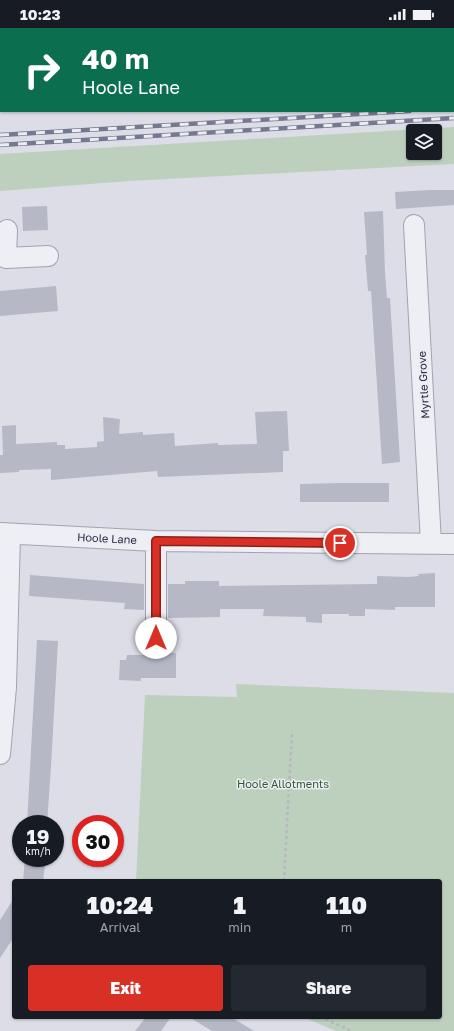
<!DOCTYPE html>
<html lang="en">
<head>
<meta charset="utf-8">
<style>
	:root { --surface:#171b24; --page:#242831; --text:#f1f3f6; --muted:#9ea1a6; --accent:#d93025 }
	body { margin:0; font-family:"Golos Text",sans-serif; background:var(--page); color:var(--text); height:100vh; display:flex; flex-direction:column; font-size:15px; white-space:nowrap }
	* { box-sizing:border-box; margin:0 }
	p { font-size:13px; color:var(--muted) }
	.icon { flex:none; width:22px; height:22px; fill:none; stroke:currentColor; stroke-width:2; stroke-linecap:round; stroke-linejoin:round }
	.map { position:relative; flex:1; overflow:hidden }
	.drawer { position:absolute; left:12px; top:851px; width:430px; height:140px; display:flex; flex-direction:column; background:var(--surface); border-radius:4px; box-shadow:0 1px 3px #0004 }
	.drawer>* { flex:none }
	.hud { position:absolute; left:0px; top:0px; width:454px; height:84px; box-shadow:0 1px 3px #0004; background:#0b6e4f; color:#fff; overflow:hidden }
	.controls { position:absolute; left:406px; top:96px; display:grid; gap:8px }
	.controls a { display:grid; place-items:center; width:36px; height:36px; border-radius:4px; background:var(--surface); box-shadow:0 1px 3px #0004; font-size:20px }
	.speed { position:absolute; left:12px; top:787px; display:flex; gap:8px; font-size:20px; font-weight:700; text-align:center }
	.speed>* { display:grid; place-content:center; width:52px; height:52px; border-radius:50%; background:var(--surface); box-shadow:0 1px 3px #0004; line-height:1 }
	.speed small { font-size:10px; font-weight:400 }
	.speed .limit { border:6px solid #d22; background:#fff; color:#111 }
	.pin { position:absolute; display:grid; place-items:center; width:34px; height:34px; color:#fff; margin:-17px; border:2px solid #fff; border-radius:50%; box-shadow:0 1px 4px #0007 }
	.me { position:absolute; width:44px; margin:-22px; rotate:0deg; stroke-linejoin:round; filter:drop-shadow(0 0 3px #0008) }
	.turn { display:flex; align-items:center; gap:14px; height:84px; padding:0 16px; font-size:18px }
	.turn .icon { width:52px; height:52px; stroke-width:2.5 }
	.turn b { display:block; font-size:28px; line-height:34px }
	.eta { display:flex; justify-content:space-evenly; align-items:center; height:68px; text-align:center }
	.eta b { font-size:24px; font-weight:800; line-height:28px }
	.primary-button { display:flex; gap:8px; margin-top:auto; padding:8px 16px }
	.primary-button a { flex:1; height:46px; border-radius:4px; background:var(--accent); color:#fff; font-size:16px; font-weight:800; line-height:46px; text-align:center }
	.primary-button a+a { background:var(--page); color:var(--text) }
	.status { display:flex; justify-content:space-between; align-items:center; height:28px; padding:0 20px; background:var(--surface); direction:ltr }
	.status svg { height:11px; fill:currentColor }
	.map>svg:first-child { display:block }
	.green { fill:#bdd0bd; fill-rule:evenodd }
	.building { fill:#b6b8c6 }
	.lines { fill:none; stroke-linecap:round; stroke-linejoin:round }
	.minor-casing { stroke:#a2a3b0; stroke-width:22 }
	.path { stroke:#b6b8c0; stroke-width:2.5; stroke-dasharray:3 3; stroke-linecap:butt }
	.minor { stroke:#eeeff4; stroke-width:20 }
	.rail-casing { stroke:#75798f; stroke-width:4.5 }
	.rail { stroke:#ebecf4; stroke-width:3; stroke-dasharray:9; stroke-linecap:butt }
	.route-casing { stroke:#8d1f18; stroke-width:10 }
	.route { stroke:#d93025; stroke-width:7 }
	.labels { text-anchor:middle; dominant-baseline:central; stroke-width:3; stroke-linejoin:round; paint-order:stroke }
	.street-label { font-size:11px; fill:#26293c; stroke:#ebecf4 }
	.park-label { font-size:11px; fill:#335735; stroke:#ebecf4 }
</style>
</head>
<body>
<div class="status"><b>10:23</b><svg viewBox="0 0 49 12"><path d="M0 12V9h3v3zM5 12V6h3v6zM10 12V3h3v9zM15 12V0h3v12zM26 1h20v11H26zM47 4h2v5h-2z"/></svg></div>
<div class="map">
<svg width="454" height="1003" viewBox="0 0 454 1003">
	<rect width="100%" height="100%" fill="#dcdde6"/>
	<path class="green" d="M0,0H427L428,1H1V13Z
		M454,99V136L129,153L0,163V126ZM413,103H435V125H413Z
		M236,656L454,665V1003H336L303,989H440V853H136L145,667L237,669Z"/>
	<path class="building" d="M430,162H454V177L396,181L395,164Z
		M47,178L48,202L23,203L22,179Z
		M383,183L385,244L387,270H390L400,434L382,436L371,263H368L365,227H367L364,184Z
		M56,258L58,283L0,288V263Z
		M287,383L289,423H283V444L158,449L157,443L51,452V441L19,442V444L0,445V427H3L2,398L16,397V416L57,414V417H65V421L97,419V414L104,413L103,389L120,391L119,406L143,404V407L174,405L175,418L218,415V417L257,416L255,384Z
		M341,455H389V474H300V456Z
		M435,545V579H395V582L365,581V588H349V586H322V595L306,594V589L263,588L264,581H220V589L168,590V556H185V553H219V558L377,556V548L408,549L419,548L418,546Z
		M30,547L144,556V582L124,581L125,575L29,568Z
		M37,612L58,613L51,739L47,796H27Z
		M145,624L176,625V650H141V653L119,652L120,632H126L127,627H145Z
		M25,830H46L43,853H23Z
		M14,870V909L0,930V892Z
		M146,989H171L161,1003H135Z
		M189,989H231L254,1003H212Z"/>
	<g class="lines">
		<g class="minor-casing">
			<path id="minor" d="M414,197L431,516
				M7,202L6,230L48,228
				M0,505L156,513L454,516
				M156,610V513
				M0,726L6,659L10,506"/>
		</g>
		<path class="path" d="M284,853L292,703
			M320,989L352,1003"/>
		<use href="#minor" class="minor"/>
		<g class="rail-casing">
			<path id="rail" d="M453,80H454
				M0,107L410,83
				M0,117L454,90"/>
		</g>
		<use href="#rail" class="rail"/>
	</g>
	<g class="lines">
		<g class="route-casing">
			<path id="route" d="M156,610V513L340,515"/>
		</g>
		<use href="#route" class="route"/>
	</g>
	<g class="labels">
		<g class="street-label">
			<text transform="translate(423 357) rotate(-93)">Myrtle Grove</text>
			<text transform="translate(107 510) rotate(3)">Hoole Lane</text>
		</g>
		<g class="park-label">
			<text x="283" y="755">Hoole Allotments</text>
		</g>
	</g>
</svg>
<div class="controls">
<a><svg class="icon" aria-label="layers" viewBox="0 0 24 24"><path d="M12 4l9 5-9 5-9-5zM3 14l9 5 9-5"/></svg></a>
</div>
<div class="speed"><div>19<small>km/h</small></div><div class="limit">30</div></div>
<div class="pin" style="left:340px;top:515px;background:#d93025"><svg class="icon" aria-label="arrive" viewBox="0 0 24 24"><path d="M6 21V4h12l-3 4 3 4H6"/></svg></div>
<svg class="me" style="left:156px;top:610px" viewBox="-20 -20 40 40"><circle r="19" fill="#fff"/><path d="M0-13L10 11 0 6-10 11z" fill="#d93025"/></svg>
<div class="hud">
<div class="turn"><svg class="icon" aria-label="right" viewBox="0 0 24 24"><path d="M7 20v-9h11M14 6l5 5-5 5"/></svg><div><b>40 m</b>Hoole Lane</div></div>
</div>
<section class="drawer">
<div class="eta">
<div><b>10:24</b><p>Arrival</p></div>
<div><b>1</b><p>min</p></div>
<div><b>110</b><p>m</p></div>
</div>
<div class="primary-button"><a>Exit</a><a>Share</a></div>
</section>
</div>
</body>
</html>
